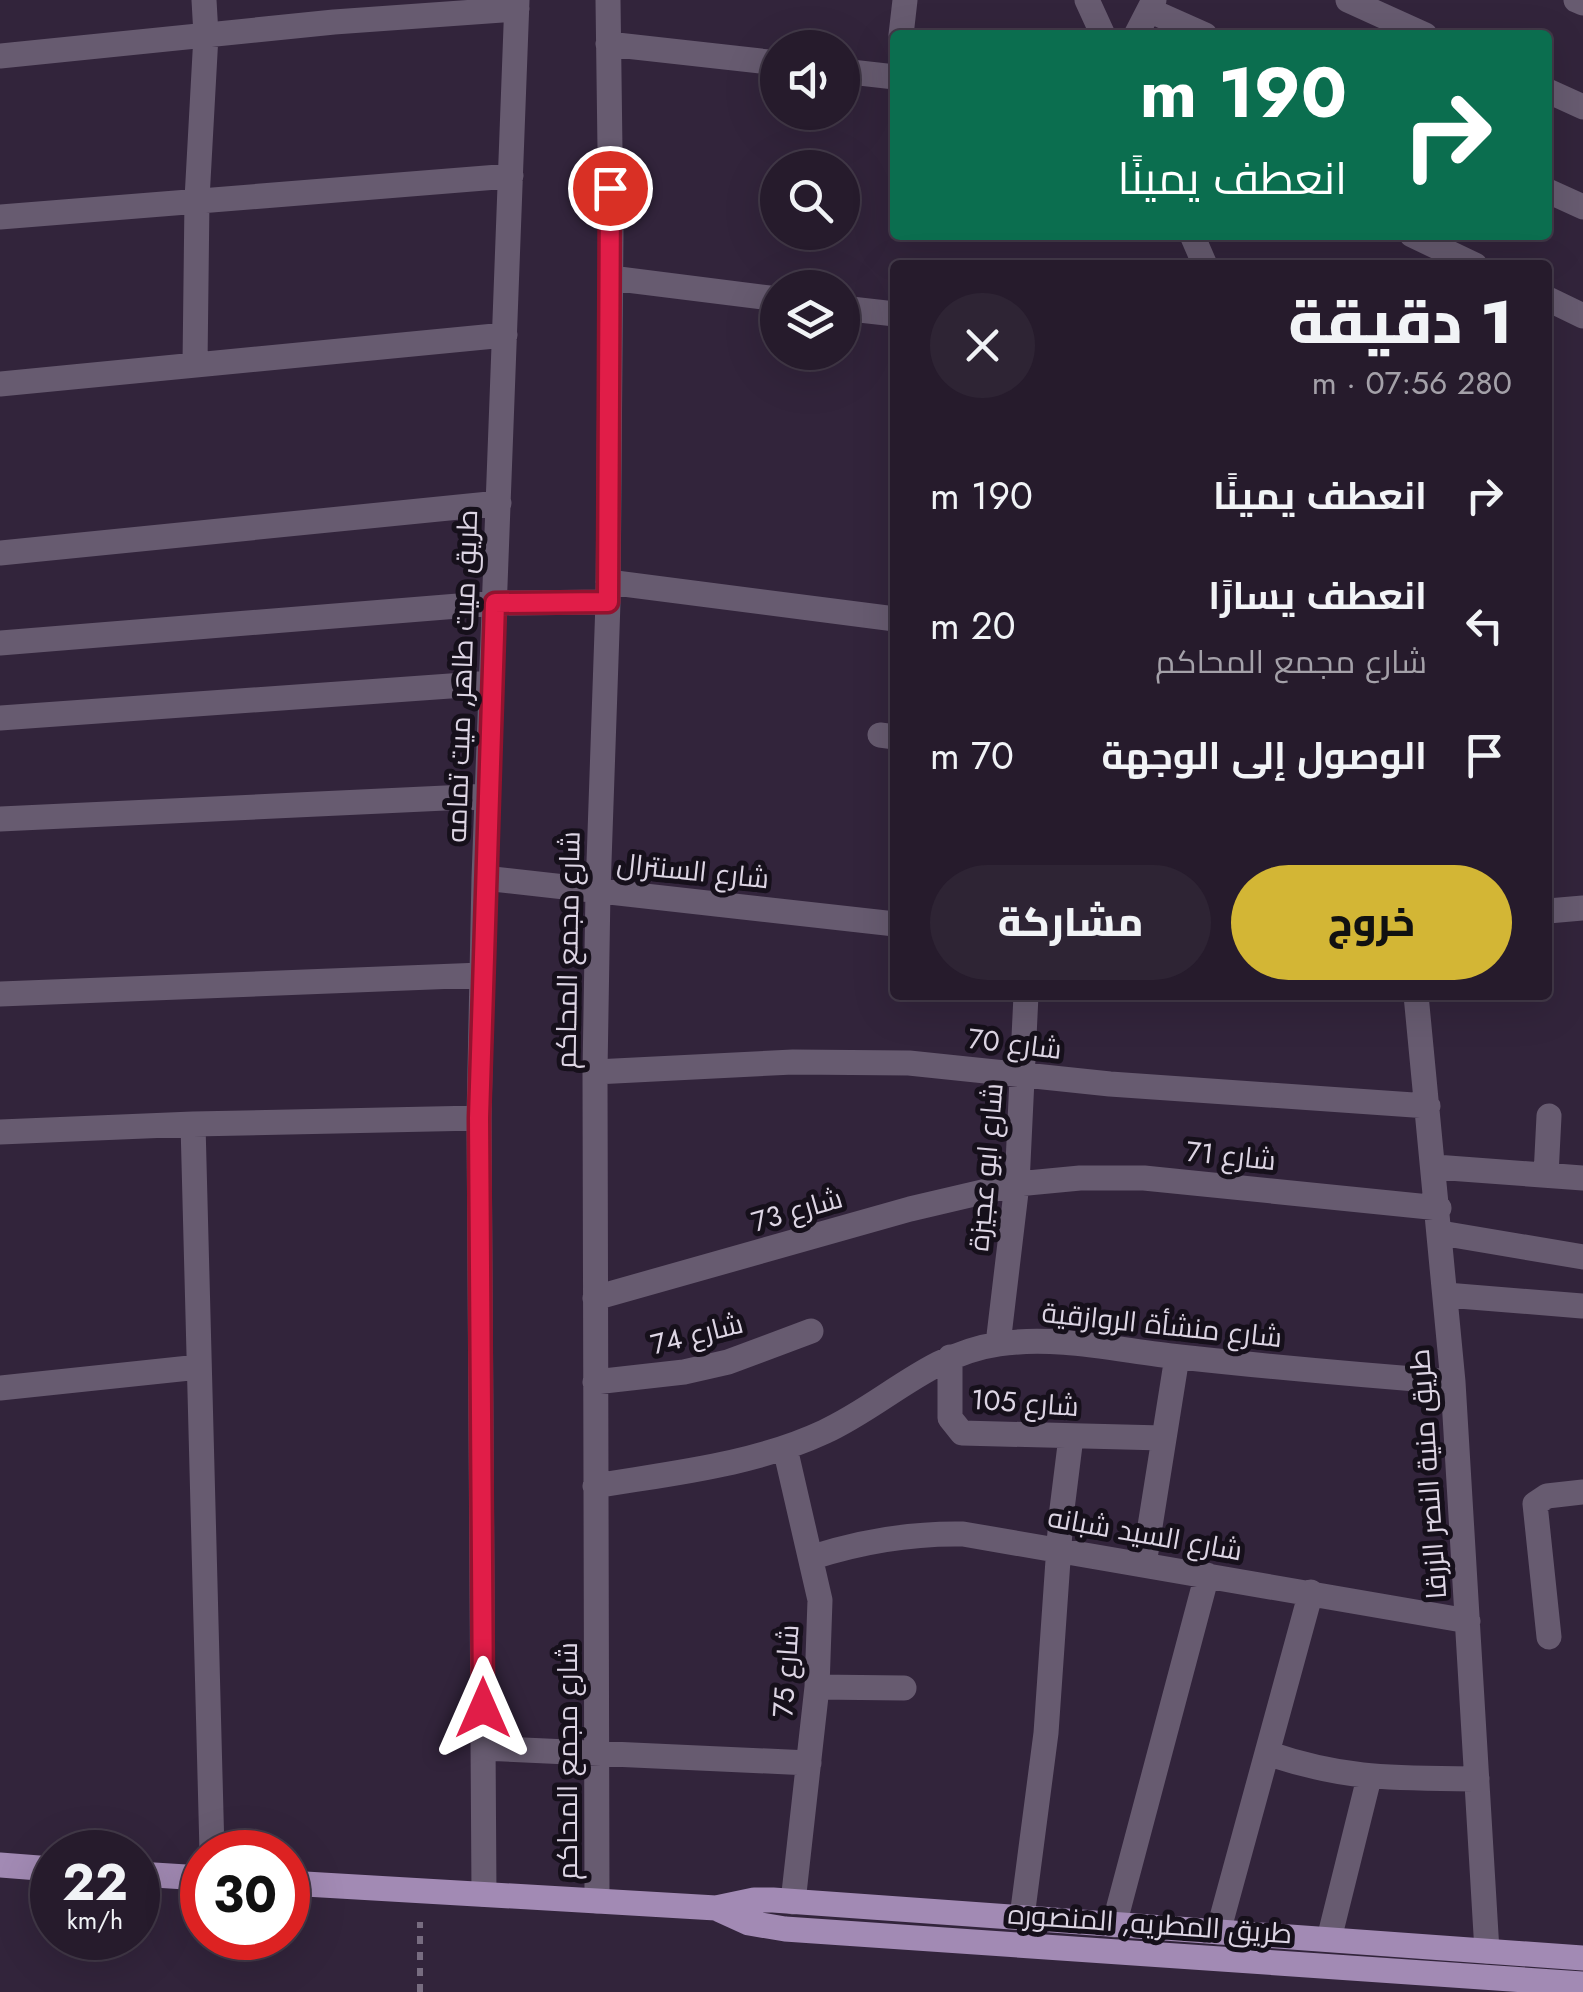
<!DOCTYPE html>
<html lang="ar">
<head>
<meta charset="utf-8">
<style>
	:root { --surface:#261b2c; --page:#2e2434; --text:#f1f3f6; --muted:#a4a1a9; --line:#423948; --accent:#d3b635 }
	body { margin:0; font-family:Jost,Cairo,sans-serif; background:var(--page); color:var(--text); direction:rtl; height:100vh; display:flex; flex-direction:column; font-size:38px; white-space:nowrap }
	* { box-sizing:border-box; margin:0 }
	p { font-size:32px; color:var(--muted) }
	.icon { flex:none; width:55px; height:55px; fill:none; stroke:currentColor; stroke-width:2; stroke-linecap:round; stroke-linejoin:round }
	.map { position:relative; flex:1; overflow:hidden; direction:ltr }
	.panel { position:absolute; left:890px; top:260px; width:662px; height:740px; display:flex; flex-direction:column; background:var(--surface); border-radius:10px; box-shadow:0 10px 40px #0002,0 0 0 2px var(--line); direction:rtl }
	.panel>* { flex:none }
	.top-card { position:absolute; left:890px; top:30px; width:662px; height:210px; border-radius:10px; box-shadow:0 10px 40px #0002,0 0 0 2px var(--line); direction:rtl; background:#0b6e4f; color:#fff; overflow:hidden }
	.buttons { position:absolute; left:760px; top:30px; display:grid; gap:20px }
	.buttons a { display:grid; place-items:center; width:100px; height:100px; border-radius:50%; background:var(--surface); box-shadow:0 10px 40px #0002,0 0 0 2px var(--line); font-size:50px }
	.speed { position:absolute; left:30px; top:1830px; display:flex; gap:20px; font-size:50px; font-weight:700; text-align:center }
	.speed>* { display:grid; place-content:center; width:130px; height:130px; border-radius:50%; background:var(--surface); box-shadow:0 10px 40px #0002,0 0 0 2px var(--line); line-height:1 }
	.speed small { font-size:25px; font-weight:400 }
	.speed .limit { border:15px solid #d22; background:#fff; color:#111 }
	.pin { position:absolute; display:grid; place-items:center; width:85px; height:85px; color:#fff; margin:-42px; border:5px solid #fff; border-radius:50%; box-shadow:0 2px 10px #0007 }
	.me { position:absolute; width:110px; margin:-55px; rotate:0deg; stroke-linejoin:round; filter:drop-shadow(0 0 8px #0008) }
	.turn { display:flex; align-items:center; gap:35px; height:210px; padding:0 40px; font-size:45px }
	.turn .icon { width:130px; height:130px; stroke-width:2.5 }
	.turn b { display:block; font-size:70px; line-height:85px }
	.round { display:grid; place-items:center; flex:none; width:105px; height:105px; border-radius:52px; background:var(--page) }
	.headline { display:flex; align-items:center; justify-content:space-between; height:170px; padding:0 40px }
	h1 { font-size:60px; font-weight:800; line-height:75px }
	.cta { display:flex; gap:20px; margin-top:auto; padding:20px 40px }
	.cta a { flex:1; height:115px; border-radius:60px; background:var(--accent); color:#111; font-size:40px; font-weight:800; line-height:115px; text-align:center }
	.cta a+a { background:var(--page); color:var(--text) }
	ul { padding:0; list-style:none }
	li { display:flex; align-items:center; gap:30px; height:130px; padding:0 40px }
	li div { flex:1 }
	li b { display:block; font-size:38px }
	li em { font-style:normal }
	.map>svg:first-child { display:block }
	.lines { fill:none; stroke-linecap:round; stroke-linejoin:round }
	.path { stroke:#776c80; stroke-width:6; stroke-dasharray:8 8; stroke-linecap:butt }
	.minor { stroke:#675b70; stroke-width:25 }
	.major { stroke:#a28ab4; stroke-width:25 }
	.route-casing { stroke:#92132f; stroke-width:25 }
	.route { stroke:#e11d48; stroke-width:18 }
	.labels { text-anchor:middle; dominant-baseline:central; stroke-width:10; stroke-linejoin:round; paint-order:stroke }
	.street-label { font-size:28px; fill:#ddd5e4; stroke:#16101b }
</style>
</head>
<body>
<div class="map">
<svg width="1583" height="1992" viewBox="0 0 1583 1992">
	<rect width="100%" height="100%" fill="#32243b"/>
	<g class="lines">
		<path class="path" d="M420,1992V1922"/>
		<path class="minor" d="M1087,0L1103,35
			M1348,0L1425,35
			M1576,0L1583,3
			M1149,10L1205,35
			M901,35L905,0
			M1136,35L1154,0
			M608,44L778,63
			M0,56L334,22L517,9
			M842,71L895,77
			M1548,91L1583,107
			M1548,191L1583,207
			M0,217L511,176
			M1192,235L1205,265
			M1412,235L1475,265
			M611,278L778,299
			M1548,299L1583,316
			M842,308L895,314
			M195,365L197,199L206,35L204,0
			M0,384L505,335
			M0,553L499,503
			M608,582L895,619
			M0,643L495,603L608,602
			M0,718L492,683
			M880,735L895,737
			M0,819L488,796
			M484,878L895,924
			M1548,911L1583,908
			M0,994L482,975
			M1416,995L1453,1382L1487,1951
			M595,1072L793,1062L909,1063L1110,1084L1428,1106
			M193,1124L212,1852
			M0,1132L193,1124L479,1118
			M1435,1167L1583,1178
			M1546,1175L1549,1116
			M1441,1233L1583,1257
			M1446,1295L1582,1306
			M595,1298L910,1209L1017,1184L1080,1178H1144L1439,1208
			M998,1344L1017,1184L1026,995
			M950,1357V1418L962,1433L1163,1438
			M595,1382L684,1372L728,1362L811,1331
			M0,1388L199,1367
			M785,1448L820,1600L817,1687L793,1902
			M595,1486C672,1473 753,1465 824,1432C885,1404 929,1354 999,1344C1058,1335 1121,1351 1180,1357C1271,1367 1362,1375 1453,1382
			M813,1557C863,1541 910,1533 963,1534L1468,1621
			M1144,1564L1177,1357
			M1549,1637L1535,1504L1547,1496L1583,1492
			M817,1687L904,1688
			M483,1748L809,1763
			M1267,1753C1346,1780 1395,1778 1477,1779
			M484,1894L479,1118L484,878L517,0
			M597,1901L595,1072L598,891L608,602L611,225L608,0
			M1022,1917L1046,1733L1061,1517L1071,1437
			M1114,1925L1207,1575
			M1218,1932L1311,1592
			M1329,1939L1369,1778"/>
		<path class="major" d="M0,1865L52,1869
			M138,1874L202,1878
			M288,1883L716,1908L754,1900H773L1583,1958
			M716,1908L749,1923L785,1929L1583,1984"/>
	</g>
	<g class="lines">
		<g class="route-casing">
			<path id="route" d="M483,1708L479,1118L495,603L608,602L610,188"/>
		</g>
		<use href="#route" class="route"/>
	</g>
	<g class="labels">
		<g class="street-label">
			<text transform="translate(462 676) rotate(-88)">طريق ميت طاهر, ميت تمامه</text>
			<text transform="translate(693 871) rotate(6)">شارع السنترال</text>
			<text transform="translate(568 950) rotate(-89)">شارع مجمع المحاكم</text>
			<text transform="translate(1015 1044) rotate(7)">شارع 70</text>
			<text transform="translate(1231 1156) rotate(6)">شارع 71</text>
			<text transform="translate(986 1167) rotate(-85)">شارع ابو عجيزة</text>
			<text transform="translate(797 1210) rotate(-16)">شارع 73</text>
			<text transform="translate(1162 1325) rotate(6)">شارع منشأة الروازقية</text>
			<text transform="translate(697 1334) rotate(-14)">شارع 74</text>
			<text transform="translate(1025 1403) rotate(4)">شارع 105</text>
			<text transform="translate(1428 1474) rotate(-94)">طريق منية النصر الزرقا</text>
			<text transform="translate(1145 1534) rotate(10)">شارع السيد شبانه</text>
			<text transform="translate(786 1671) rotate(-86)">شارع 75</text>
			<text transform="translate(567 1761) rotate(-90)">شارع مجمع المحاكم</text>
			<text transform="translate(1150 1924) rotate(4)">طريق المطريه, المنصوره</text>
		</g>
	</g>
</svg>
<div class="buttons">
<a><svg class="icon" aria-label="sound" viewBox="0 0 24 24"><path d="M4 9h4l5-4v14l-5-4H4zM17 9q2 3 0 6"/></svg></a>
<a><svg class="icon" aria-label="search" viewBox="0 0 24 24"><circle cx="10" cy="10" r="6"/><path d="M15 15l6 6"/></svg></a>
<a><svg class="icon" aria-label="layers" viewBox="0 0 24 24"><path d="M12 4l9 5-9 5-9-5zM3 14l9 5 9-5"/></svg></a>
</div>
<div class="speed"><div>22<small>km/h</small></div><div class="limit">30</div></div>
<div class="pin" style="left:610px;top:188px;background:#d93025"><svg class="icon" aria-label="arrive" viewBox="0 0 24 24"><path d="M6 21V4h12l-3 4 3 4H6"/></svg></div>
<svg class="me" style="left:483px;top:1708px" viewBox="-20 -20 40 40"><path d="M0-17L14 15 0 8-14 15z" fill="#e11d48" stroke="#fff" stroke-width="4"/></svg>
<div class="top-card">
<div class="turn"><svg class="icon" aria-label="right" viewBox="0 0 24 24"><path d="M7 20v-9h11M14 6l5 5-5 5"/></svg><div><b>190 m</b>انعطف يمينًا</div></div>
</div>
<section class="panel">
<div class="headline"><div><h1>1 دقيقة</h1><p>280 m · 07:56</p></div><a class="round"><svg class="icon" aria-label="close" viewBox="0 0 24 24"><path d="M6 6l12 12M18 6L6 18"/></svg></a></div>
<ul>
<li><svg class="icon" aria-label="right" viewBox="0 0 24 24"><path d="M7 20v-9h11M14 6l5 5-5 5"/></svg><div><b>انعطف يمينًا</b></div><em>190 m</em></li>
<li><svg class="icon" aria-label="left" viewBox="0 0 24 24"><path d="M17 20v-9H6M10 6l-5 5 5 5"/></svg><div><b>انعطف يسارًا</b><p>شارع مجمع المحاكم</p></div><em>20 m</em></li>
<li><svg class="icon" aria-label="arrive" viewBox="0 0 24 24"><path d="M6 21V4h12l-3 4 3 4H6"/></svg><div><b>الوصول إلى الوجهة</b></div><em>70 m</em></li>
</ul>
<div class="cta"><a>خروج</a><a>مشاركة</a></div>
</section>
</div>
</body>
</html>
